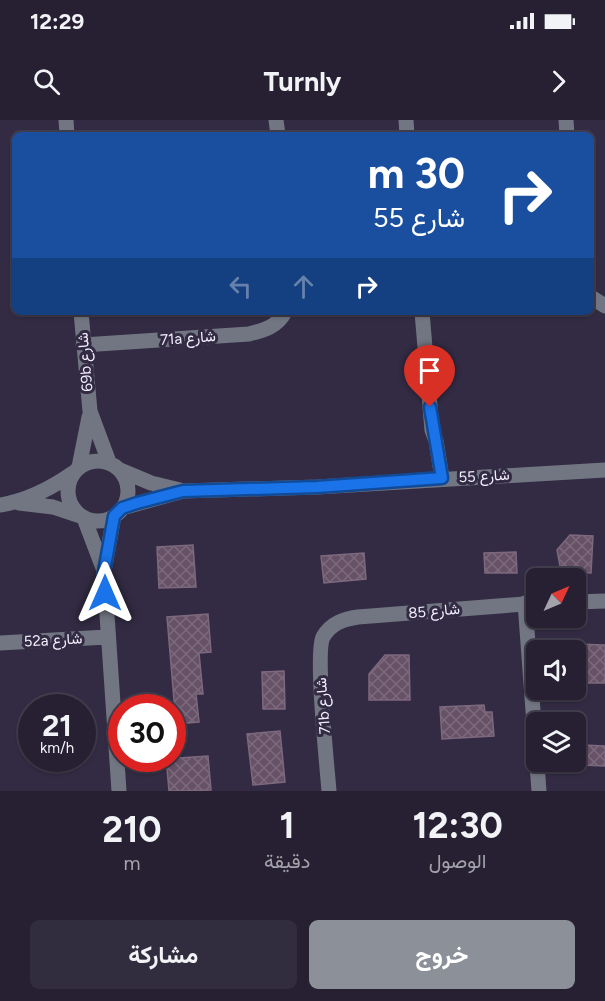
<!DOCTYPE html>
<html lang="ar">
<head>
<meta charset="utf-8">
<style>
	:root { --surface:#262032; --page:#322d3e; --text:#f1f3f6; --muted:#a4a3ac; --line:#423e4d; --accent:#8c9099 }
	body { margin:0; font-family:Figtree,Vazirmatn,sans-serif; background:var(--page); color:var(--text); direction:rtl; height:100vh; display:flex; flex-direction:column; font-size:22px; white-space:nowrap }
	* { box-sizing:border-box; margin:0 }
	p { font-size:20px; color:var(--muted) }
	.icon { flex:none; width:33px; height:33px; fill:none; stroke:currentColor; stroke-width:2; stroke-linecap:round; stroke-linejoin:round }
	.map { position:relative; height:671px; overflow:hidden; direction:ltr }
	.sheet { display:flex; flex-direction:column; background:var(--surface); flex:1 }
	.sheet>* { flex:none }
	.hud { position:absolute; left:12px; top:12px; width:582px; height:183px; border-radius:9px; box-shadow:0 2px 4px #0004,0 0 0 2px var(--line); direction:rtl; background:#1a4fa0; color:#fff; overflow:hidden }
	.needle { width:39px; rotate:46deg }
	.controls { position:absolute; left:526px; top:448px; display:grid; gap:12px }
	.controls a { display:grid; place-items:center; width:60px; height:60px; border-radius:9px; background:var(--surface); box-shadow:0 2px 4px #0004,0 0 0 2px var(--line); font-size:30px }
	.speed { position:absolute; left:18px; top:574px; display:flex; gap:12px; font-size:30px; font-weight:700; text-align:center }
	.speed>* { display:grid; place-content:center; width:78px; height:78px; border-radius:50%; background:var(--surface); box-shadow:0 2px 4px #0004,0 0 0 2px var(--line); line-height:1 }
	.speed small { font-size:15px; font-weight:400 }
	.speed .limit { border:9px solid #d22; background:#fff; color:#111 }
	.pin { position:absolute; display:grid; place-items:center; width:51px; height:51px; color:#fff; margin:-62px -26px; border-radius:50% 50% 50% 0; rotate:-45deg; box-shadow:0 0 6px #0007 }
	.pin .icon { rotate:45deg }
	.me { position:absolute; width:66px; margin:-33px; rotate:0deg; stroke-linejoin:round; filter:drop-shadow(0 0 4px #0008) }
	.turn { display:flex; align-items:center; gap:21px; height:126px; padding:0 30px; font-size:27px }
	.turn .icon { width:78px; height:78px; stroke-width:2.5 }
	.turn b { display:block; font-size:42px; line-height:51px }
	.lanes { display:flex; align-items:center; height:57px; padding:0 30px; background:#0003; justify-content:center; gap:30px; direction:ltr }
	.lanes .off { opacity:.35 }
	.eta { display:flex; justify-content:space-evenly; align-items:center; height:102px; text-align:center }
	.eta b { font-size:36px; font-weight:700; line-height:42px }
	.cta { display:flex; gap:12px; margin-top:auto; padding:12px 30px }
	.cta a { flex:1; height:69px; border-radius:9px; background:var(--accent); color:#fff; font-size:24px; font-weight:700; line-height:69px; text-align:center }
	.cta a+a { background:var(--page); color:var(--text) }
	.status { display:flex; justify-content:space-between; align-items:center; height:42px; padding:0 30px; background:var(--surface); direction:ltr }
	.status svg { height:16px; fill:currentColor }
	header { display:flex; justify-content:space-between; align-items:center; height:78px; padding:0 30px; background:var(--surface); font-size:27px; font-weight:700 }
	.map>svg:first-child { display:block }
	.building { fill:url(#building-cross-hatch); stroke:#7e687e; stroke-width:1.5 }
	.lines { fill:none; stroke-linecap:round; stroke-linejoin:round }
	.minor { stroke:#727682; stroke-width:15 }
	.route-casing { stroke:#114b97; stroke-width:15 }
	.route { stroke:#1a73e8; stroke-width:10 }
	.labels { text-anchor:middle; dominant-baseline:central; stroke-width:6; stroke-linejoin:round; paint-order:stroke }
	.street-label { font-size:15px; fill:#f3f0fd; stroke:#322b43 }
</style>
</head>
<body>
<div class="status"><b>12:29</b><svg viewBox="0 0 49 12"><path d="M0 12V9h3v3zM5 12V6h3v6zM10 12V3h3v9zM15 12V0h3v12zM26 1h20v11H26zM47 4h2v5h-2z"/></svg></div>
<header><svg class="icon" aria-label="forward" viewBox="0 0 24 24"><path d="M9 5l7 7-7 7"/></svg>Turnly<svg class="icon" aria-label="search" viewBox="0 0 24 24"><circle cx="10" cy="10" r="6"/><path d="M15 15l6 6"/></svg></header>
<div class="map">
<svg width="605" height="671" viewBox="0 0 605 671">
	<defs>
		<pattern id="building-cross-hatch" width="8" height="8" patternUnits="userSpaceOnUse" patternTransform="scale(1.5)"><rect width="8" height="8" fill="#665166"/><path d="M0 0l8 8M0 8l8-8" fill="none" stroke="#7c6a7d"/></pattern>
	</defs>
	<rect width="100%" height="100%" fill="#322b43"/>
	<path class="building" d="M570,415L593,416L591,453L561,451L557,430Z
		M193,425L196,467L159,468L157,427Z
		M516,432L517,453H485L484,433Z
		M364,433L366,459L324,463L321,436Z
		M208,494L211,532L199,533L203,574H196L199,602L176,604L167,497Z
		M576,524L605,525V563H580L581,542H576Z
		M385,535H409L410,580H369V554Z
		M284,551L285,589H263L262,552Z
		M484,585L485,592H492L494,616L442,619L440,587Z
		M280,611L285,662L253,665L247,614Z
		M583,625L605,626V646L583,645Z
		M208,636L211,670L169,671L167,648L179,638Z"/>
	<g class="lines">
		<path class="minor" d="M66,0L67,15
			M276,0L278,15
			M406,0L407,15
			M566,0L567,15
			M591,177L605,186
			M81,192L90,291L109,342
			M422,192L432,310L436,321L442,358
			M83,225L249,214C264,210 277,207 285,192
			M68 371a30 30 0 1 1 60 0a30 30 0 1 1-60 0Z
			M79,347L89,297
			M120,350L151,363L180,370
			M19,383L53,387L80,396
			M0,385C27,381 50,369 73,353
			M122,388L183,371L317,367L605,350
			M114,396L104,451L119,671
			M84,398L103,448
			M576,482L605,481
			M525,483L539,671
			M0,523L107,517
			M329,671C327,645 315,533 323,517C331,503 344,499 358,497L537,483"/>
	</g>
	<g class="lines">
		<g class="route-casing">
			<path id="route" d="M105,473L104,452L114,396L122,388L137,383L183,371L317,367L442,358L430,287"/>
		</g>
		<use href="#route" class="route"/>
	</g>
	<g class="labels">
		<g class="street-label">
			<text transform="translate(188 218) rotate(-4)">71a شارع</text>
			<text transform="translate(85 242) rotate(-95)">69b شارع</text>
			<text transform="translate(484 356) rotate(-3)">شارع 55</text>
			<text transform="translate(434 491) rotate(-5)">شارع 85</text>
			<text transform="translate(53 520) rotate(-3)">52a شارع</text>
			<text transform="translate(323 586) rotate(-94)">71b شارع</text>
		</g>
	</g>
</svg>
<div class="controls">
<a><svg class="needle" viewBox="-14 -14 28 28"><path d="M0-13l5 13h-10z" fill="#e53935"/><path d="M0 13l5-13h-10z" fill="#a4a3ac"/></svg></a>
<a><svg class="icon" aria-label="sound" viewBox="0 0 24 24"><path d="M4 9h4l5-4v14l-5-4H4zM17 9q2 3 0 6"/></svg></a>
<a><svg class="icon" aria-label="layers" viewBox="0 0 24 24"><path d="M12 4l9 5-9 5-9-5zM3 14l9 5 9-5"/></svg></a>
</div>
<div class="speed"><div>21<small>km/h</small></div><div class="limit">30</div></div>
<div class="pin" style="left:430px;top:287px;background:#d93025"><svg class="icon" aria-label="arrive" viewBox="0 0 24 24"><path d="M6 21V4h12l-3 4 3 4H6"/></svg></div>
<svg class="me" style="left:105px;top:473px" viewBox="-20 -20 40 40"><path d="M0-17L14 15 0 8-14 15z" fill="#1a73e8" stroke="#fff" stroke-width="4"/></svg>
<div class="hud">
<div class="turn"><svg class="icon" aria-label="right" viewBox="0 0 24 24"><path d="M7 20v-9h11M14 6l5 5-5 5"/></svg><div><b>30 m</b>شارع 55</div></div>
<div class="lanes"><svg class="icon off" aria-label="left" viewBox="0 0 24 24"><path d="M17 20v-9H6M10 6l-5 5 5 5"/></svg><svg class="icon off" aria-label="ahead" viewBox="0 0 24 24"><path d="M12 20V5M6 11l6-6 6 6"/></svg><svg class="icon" aria-label="right" viewBox="0 0 24 24"><path d="M7 20v-9h11M14 6l5 5-5 5"/></svg></div>
</div>
</div>
<section class="sheet">
<div class="eta">
<div><b>12:30</b><p>الوصول</p></div>
<div><b>1</b><p>دقيقة</p></div>
<div><b>210</b><p>m</p></div>
</div>
<div class="cta"><a>خروج</a><a>مشاركة</a></div>
</section>
</body>
</html>
